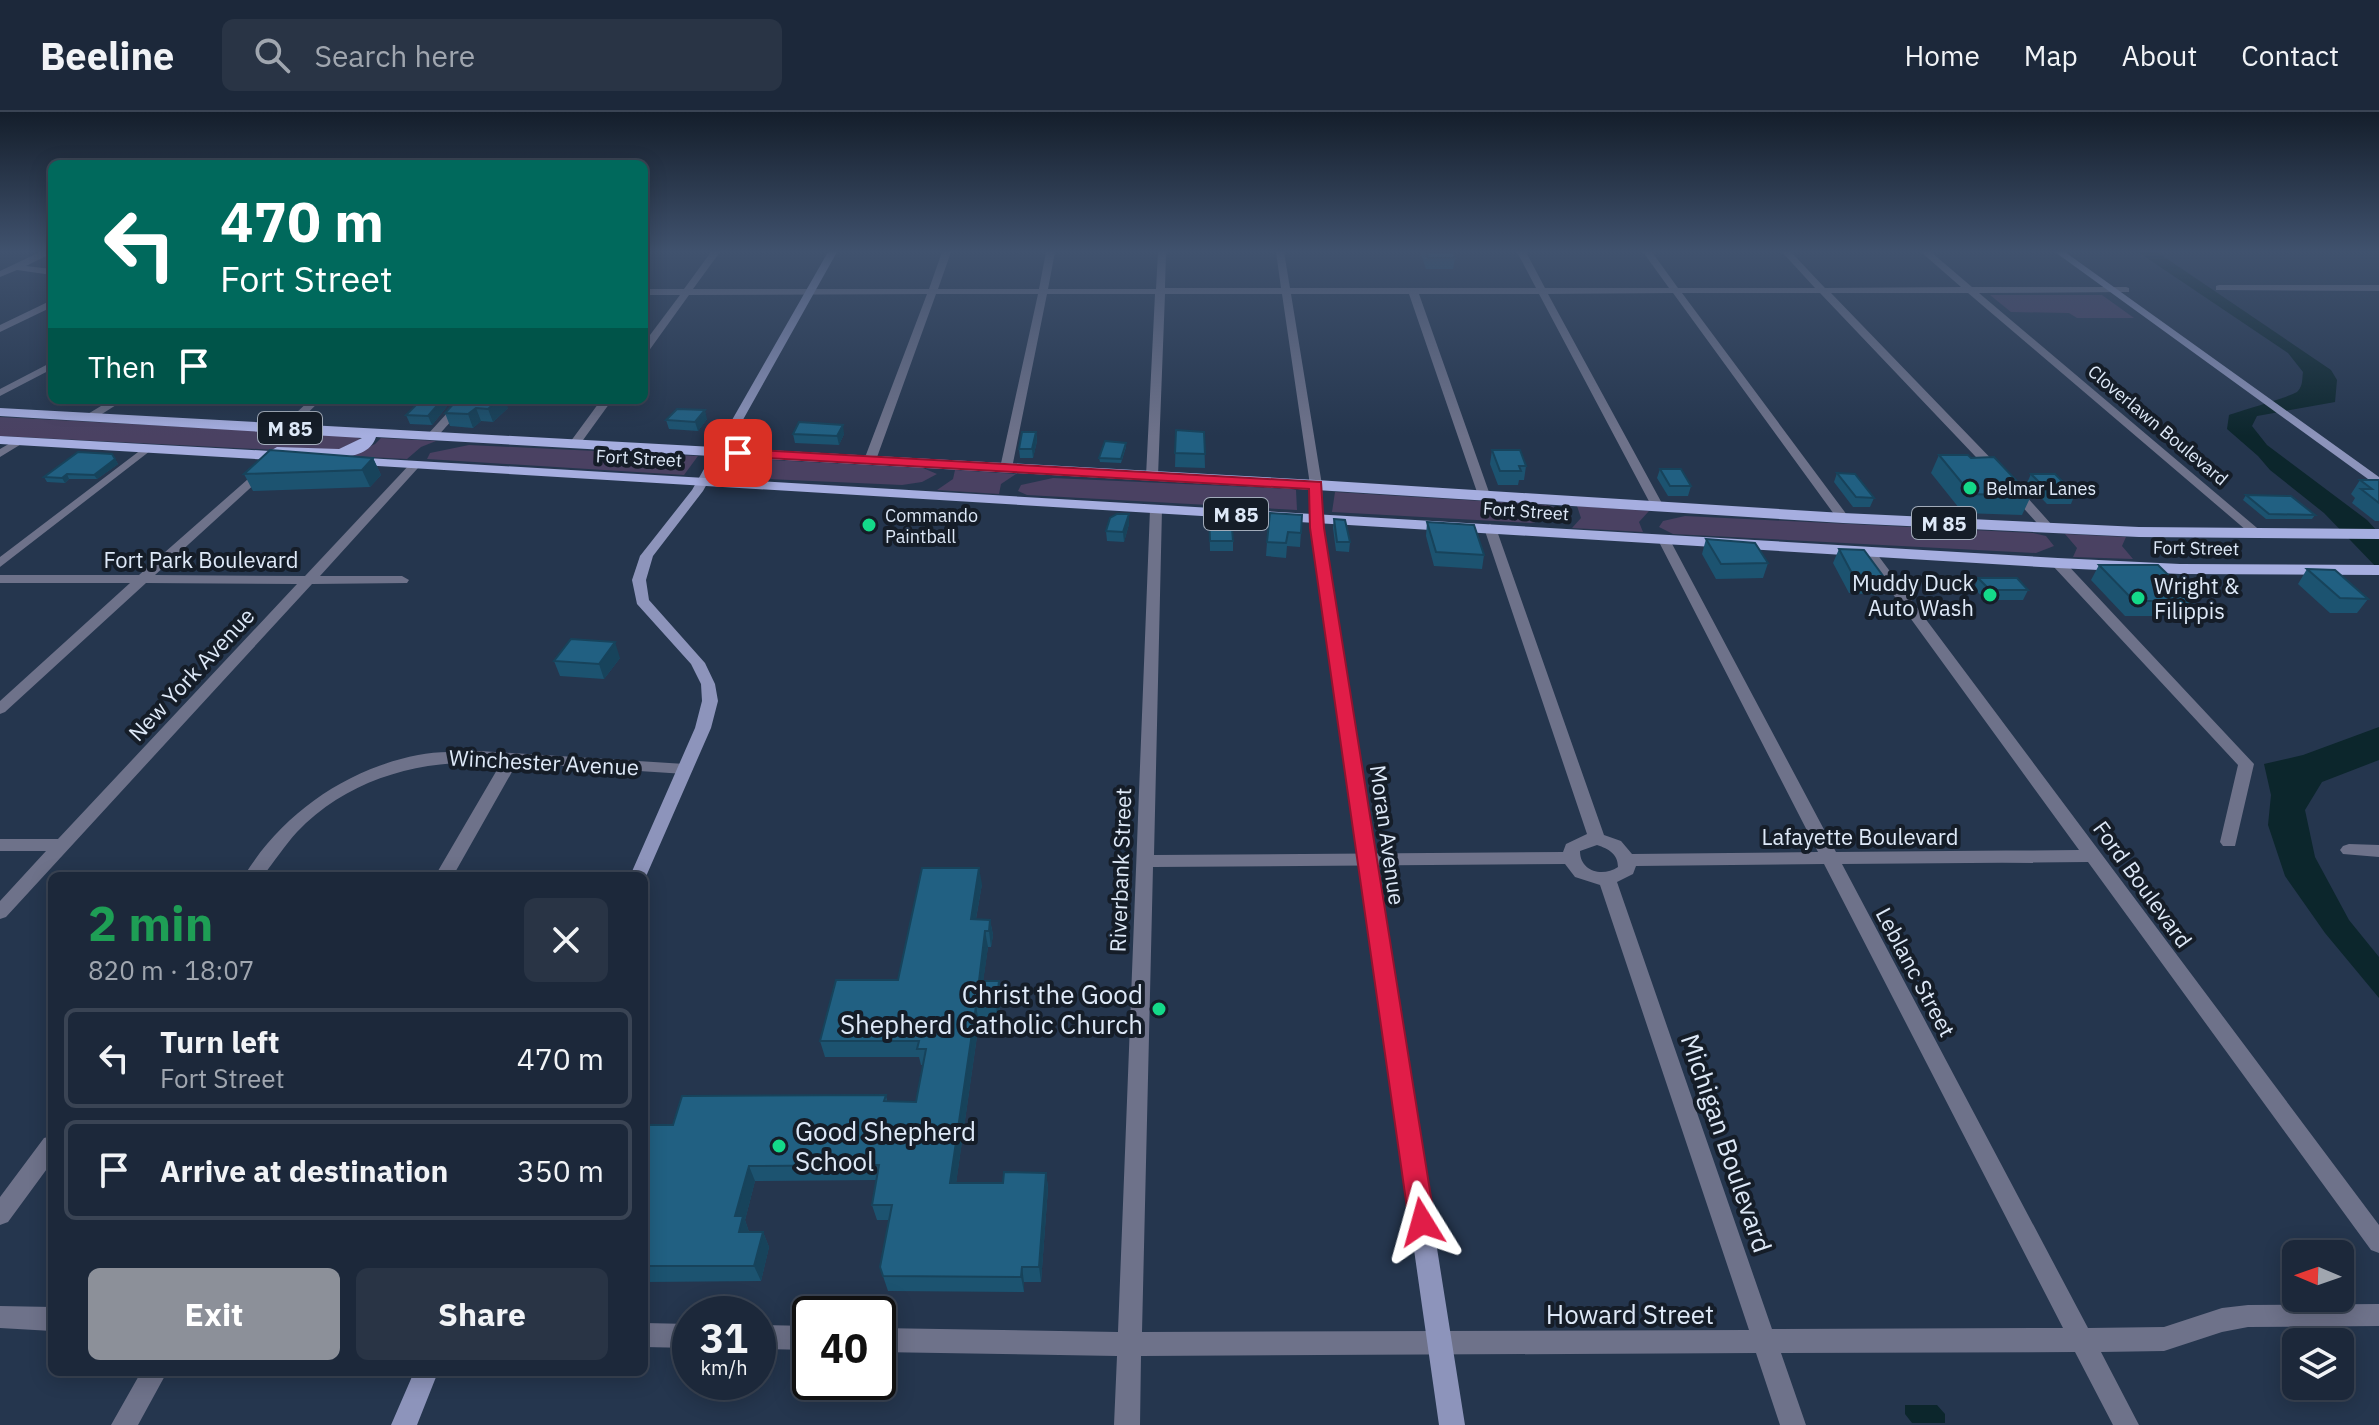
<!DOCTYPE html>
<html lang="en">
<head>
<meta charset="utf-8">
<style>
	:root { --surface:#1c283a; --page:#293445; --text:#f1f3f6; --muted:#a0a6af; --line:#3a4454; --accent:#8c9099 }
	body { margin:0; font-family:"IBM Plex Sans",sans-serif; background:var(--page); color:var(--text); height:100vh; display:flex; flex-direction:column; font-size:30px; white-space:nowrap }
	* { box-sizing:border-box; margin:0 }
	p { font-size:26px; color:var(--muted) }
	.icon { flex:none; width:44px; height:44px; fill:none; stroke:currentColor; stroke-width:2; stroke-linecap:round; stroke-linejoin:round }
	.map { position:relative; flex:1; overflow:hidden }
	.panel { position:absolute; left:48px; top:760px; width:600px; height:504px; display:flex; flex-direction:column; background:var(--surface); border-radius:12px; box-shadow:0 4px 20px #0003,0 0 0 2px var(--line) }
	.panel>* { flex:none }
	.guide { position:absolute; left:48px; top:48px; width:600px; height:244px; border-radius:12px; box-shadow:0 4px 20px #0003,0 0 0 2px var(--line); background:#00695c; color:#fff; overflow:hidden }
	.needle { width:52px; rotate:272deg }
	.tools { position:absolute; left:2282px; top:1128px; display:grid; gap:16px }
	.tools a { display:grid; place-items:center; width:72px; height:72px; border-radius:12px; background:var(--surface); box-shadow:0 4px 20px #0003,0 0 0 2px var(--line); font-size:40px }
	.speed { position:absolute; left:672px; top:1184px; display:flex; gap:16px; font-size:40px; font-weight:700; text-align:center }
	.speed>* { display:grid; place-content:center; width:104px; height:104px; border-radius:50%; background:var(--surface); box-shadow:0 4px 20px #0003,0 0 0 2px var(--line); line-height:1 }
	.speed small { font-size:20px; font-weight:400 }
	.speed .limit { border:4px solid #111; border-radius:12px; background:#fff; color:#111 }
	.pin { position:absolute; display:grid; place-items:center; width:68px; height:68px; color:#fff; margin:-34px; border-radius:16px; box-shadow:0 4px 12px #0006 }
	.me { position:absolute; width:88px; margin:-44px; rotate:352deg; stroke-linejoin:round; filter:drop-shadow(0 0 6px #0008) }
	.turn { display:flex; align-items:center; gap:28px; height:168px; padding:0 40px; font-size:36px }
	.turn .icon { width:104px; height:104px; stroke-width:2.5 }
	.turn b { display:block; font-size:56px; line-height:68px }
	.then { display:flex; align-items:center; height:76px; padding:0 40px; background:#0003; gap:16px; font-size:30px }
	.round { display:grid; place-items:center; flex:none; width:84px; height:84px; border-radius:12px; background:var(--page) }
	.headline { display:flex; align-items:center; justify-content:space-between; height:136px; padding:0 40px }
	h1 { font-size:48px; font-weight:700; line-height:60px; color:#1e9e55 }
	.button { display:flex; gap:16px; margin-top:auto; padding:16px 40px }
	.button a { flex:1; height:92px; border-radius:12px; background:var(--accent); color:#fff; font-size:32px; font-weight:700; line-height:92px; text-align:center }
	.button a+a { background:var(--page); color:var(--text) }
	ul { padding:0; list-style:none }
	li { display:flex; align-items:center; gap:24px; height:100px; margin:0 16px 12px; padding:0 24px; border:4px solid var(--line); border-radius:12px }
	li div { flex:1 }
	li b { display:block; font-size:30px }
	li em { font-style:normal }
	header { display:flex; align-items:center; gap:48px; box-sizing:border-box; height:112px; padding:0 40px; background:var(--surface); border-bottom:2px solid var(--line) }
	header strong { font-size:38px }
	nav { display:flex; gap:44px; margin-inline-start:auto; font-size:28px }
	.search { width:560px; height:72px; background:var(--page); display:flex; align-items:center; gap:20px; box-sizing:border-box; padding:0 28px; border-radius:12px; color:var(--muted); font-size:30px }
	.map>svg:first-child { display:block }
	.green { fill:#4a4162 }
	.water { fill:#0c262c }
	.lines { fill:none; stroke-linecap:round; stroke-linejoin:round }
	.street { fill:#6e728a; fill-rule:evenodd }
	.secondary { fill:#8d94bb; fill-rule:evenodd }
	.primary { fill:#a6aee0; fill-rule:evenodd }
	.wall { fill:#1c5370 }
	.shaded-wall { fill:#17435b }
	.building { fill:#216082; stroke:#17435b; stroke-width:2 }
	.route { fill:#e11d48; stroke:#92132f; stroke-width:2 }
	.poi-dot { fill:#14d989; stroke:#151d28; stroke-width:3 }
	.labels { text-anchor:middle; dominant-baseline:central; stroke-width:8; stroke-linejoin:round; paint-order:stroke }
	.far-street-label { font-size:18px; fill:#dee9f8; stroke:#151d28 }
	.far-poi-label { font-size:18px; fill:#dee9f8; stroke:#151d28; text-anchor:start }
	.shield { fill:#151d28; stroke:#a2acba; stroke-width:2 }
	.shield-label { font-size:20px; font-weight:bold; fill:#dee9f8 }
	.street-label { font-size:22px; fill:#dee9f8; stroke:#151d28 }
	.poi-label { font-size:22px; fill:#dee9f8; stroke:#151d28; text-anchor:end }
	.near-poi-label { font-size:26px; fill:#dee9f8; stroke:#151d28; text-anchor:end }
	.near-street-label { font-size:26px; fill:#dee9f8; stroke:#151d28 }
</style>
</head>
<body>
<header>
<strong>Beeline</strong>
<div class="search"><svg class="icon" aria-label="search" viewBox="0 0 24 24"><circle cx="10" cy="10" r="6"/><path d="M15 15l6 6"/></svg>Search here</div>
<nav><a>Home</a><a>Map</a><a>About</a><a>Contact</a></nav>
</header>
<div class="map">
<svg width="2379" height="1313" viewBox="0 0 2379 1313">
	<rect width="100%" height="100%" fill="#25364e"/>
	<path class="green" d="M1990,183H2102L2134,206H2077L2069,201L2011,200Z
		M0,305L353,324L361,327L337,338L318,340L0,324Z
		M381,326L436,329L421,335L407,347L350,344L375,332Z
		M469,333L698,344L684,363L427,347L430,341Z
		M736,346L923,356L937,362L922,370L902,373L723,365Z
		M955,358L1016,362L1001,372L999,382L937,378L953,367Z
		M1053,366L1292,377L1296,378L1297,398L1027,383L1018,379L1021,373Z
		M1335,380L1548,393L1560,397L1561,401L1556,406L1531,411L1332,400Z
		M1577,394L1649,399L1639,410L1643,420L1572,416L1581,406Z
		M1685,404L2033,421L2046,424L2054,434L2036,441L1673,422L1659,415L1663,409Z
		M2065,422L2126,425L2122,434L2133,447L2073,445L2077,436Z"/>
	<path class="water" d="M2138,140H2157L2331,258L2337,268L2335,290L2257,304L2252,314L2267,333L2367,408L2379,421V458L2324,401L2270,358L2258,344L2227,317L2229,303C2242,298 2294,284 2298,279C2303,273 2302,267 2303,260L2288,241Z
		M2379,615V648L2322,670L2305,698L2315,745L2349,808L2379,845V886L2325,821L2285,764L2268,713L2271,683L2264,652L2303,643Z
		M1905,1293H1937L1945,1302V1311H1912L1905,1302Z"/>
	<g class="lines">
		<path class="street" d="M40,140L52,141L26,154L52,157V163L17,158L0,165V159Z
			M711,140H720L693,177H929L942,140H951L938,177H1039L1046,140H1055L1048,177H1156L1158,140H1166L1165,176H1281L1276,140H1284L1290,176H1536L1517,140H1526L1545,176H1669L1643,140H1652L1678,176H1815L1782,140H1791L1825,176L1961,175L1921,140H1931L1972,175H2126L2129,176V180L1979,181L2263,421L2261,424H2253L1968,181H1831L2002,358L2004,361L1998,365L1994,364L1820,181H1682L1847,403V409H1839L1673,181L1548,182L1664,395L1658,399L1652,395L1539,182H1419L1490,383L1484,387L1478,383L1409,182H1291L1322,373L1320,376L1316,377L1310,373L1282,182H1165L1158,364L1152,368L1146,364L1155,182H1047L1012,356L1006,360L1000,356L1038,182H936L876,348L870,352L864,348L927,182L689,183L648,240L644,241V231L680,183H644V177H684Z
			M2219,173H2379V179L2216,178V174Z
			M52,188V195L0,220V213Z
			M52,250V257L0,284V277Z
			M111,288H124L94,307H86V303Z
			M310,288H321L290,318H282V314Z
			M459,288H470L436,326H428V322Z
			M601,288H612L578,335H570L568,333Z
			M19,326L25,329L23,331L0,345V337Z
			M146,334L152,337L150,339L0,455V445Z
			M414,350L420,354L418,356L320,464H402L409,468L407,471L312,472L6,805L0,807V789L46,739H0V727H58L297,472L146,471L5,600L0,602V589L130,471H0V463H139L265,352L271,356L269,359L155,463L305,464L410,352Z
			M2014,374L2018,375L2052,413V419H2044L2010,381L2008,378Z
			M1156,393L1162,397L1154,743L1563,740L1566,732L1587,722L1484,416L1490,412L1496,416L1604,723L1621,729L1632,742L1818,740L1658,428L1664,424L1670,428L1836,740L2079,738L1863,441L1869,437L1874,438L2379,1113V1141L2371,1138L2088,750L1842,752L2088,1216L2164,1215L2222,1196L2248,1193L2379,1192V1214L2248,1215L2222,1220L2164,1239L2101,1240L2139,1313H2113L2075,1240L1781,1241L1806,1313H1780L1756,1241L1141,1244L1140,1313H1114L1117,1244L878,1240V1216L1118,1220L1150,397ZM1597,733C1609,737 1618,742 1618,755C1603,765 1580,760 1580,739ZM1565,752L1575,765L1600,773L1749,1218L1142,1220L1153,755ZM1824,752L2063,1216L1772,1217L1617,770L1633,762L1636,754Z
			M2058,447L2063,448L2254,652L2235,734H2223L2220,730L2238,653L2053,454L2051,451Z
			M480,639L685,652L693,657L685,662L517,651L453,764H435L501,651C427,646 350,664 297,720C285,733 274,750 263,764H244C282,702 346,657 418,643C438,639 460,640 480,639Z
			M2349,732L2379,733V745L2343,742L2340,738L2343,734Z
			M52,1024V1050L8,1110L0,1113V1085L44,1026Z
			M0,1194L52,1195V1219L0,1216Z
			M644,1211L690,1212V1236L644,1235Z
			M758,1213L810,1214V1238L758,1237Z
			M141,1260H167L138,1313H111Z"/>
		<path class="secondary" d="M828,140H837L703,379L653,444L646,468L649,488L705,551L715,572L718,589L711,616L644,769V764H630L695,616L702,589L701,572L691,552L637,492L632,468L640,444L692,378Z
			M2055,140H2065L2379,365V375Z
			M1316,369L1322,373L1323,416L1465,1313H1439L1311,416L1310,373Z
			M414,1260H438L417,1313H391Z"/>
		<path class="primary" d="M0,296L1316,368L1843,401L2139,415L2379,417V427L2139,425L1843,411L1316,378L376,325C366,356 311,341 290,349L0,332V324L270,339L277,335L339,337L362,326L0,304Z
			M350,345L2058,446L2180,452L2379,453V463L2180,462L2058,456L345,352V346Z"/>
	</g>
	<path class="wall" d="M1420,140H1453L1455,146L1453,157H1426Z
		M457,288L508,296L493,310L481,309L473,316L450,314L445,301Z
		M448,293L432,313L410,312L406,303Z
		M707,307L698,319L669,317L666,308Z
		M1176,318L1204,320L1205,356L1175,355Z
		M1036,320L1037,329L1033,346H1020L1019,337Z
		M793,322H844L839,333L795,331Z
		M1126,331V335L1121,351L1100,350L1099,346Z
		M1492,338L1526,354L1524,368H1519L1518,373H1498L1490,352Z
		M1939,343L1971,346L2031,384L2022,403L1963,401L1931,361Z
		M373,346L381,363L370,375L253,379L244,362Z
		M115,347L118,352L97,367H69L65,371L47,370L44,365Z
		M1660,357L1691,374L1688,384H1668L1657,366Z
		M1837,361L1874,386L1870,395H1853L1834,370Z
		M2031,362L2075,382L2071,392H2047L2027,371Z
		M2360,368H2379V409H2375L2352,391L2355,386L2351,382Z
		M2246,383L2315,403L2312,407H2266L2243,388Z
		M1209,401L1233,429V439H1210Z
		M1302,403L1300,435L1287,434L1286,446L1266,444L1267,430Z
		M1334,407L1350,430L1349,440L1336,439L1333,416Z
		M1427,410L1484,443L1482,457L1434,454L1426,424Z
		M1129,412L1124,430L1107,429L1106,419Z
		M1706,427L1768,451L1763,466L1716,467L1702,442Z
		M1839,437L1886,468L1880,483L1849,481L1833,451Z
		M2099,453L2195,489L2186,504H2125L2091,468Z
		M2307,457L2368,487L2357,501H2330L2298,472Z
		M1978,466L2028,478L2023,488H1985L1974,476Z
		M620,546L604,567L560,564L554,549Z
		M982,772L976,807L990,808L993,823L991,835H988L983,869L1001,885L998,909L979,910L956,1071H1003L1046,1061L1048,1076L1041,1170H1024V1180L888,1179L880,1155L889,1108H877L872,1093L876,1068L755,1069L745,1108L749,1120H763L769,1135L761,1169L648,1170L644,1182V1013H673L886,983L887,989L916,990L923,953H921L919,945H825L820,929L898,868Z"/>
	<path class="shaded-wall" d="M442,288H446L448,293L432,313L428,304Z
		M498,288H505L508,296L493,310L488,297Z
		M476,296L481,309L473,316L468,302Z
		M705,298L707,307L698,319L695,310Z
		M843,313L844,322L839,333L837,324Z
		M1036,320L1037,329L1033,346L1032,337Z
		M373,346L381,363L370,375L362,358Z
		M115,347L118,352L97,367L94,363Z
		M67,362L69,367L65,371L62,366Z
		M1129,402V412L1124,430L1123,420Z
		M615,530L620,546L604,567L599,552Z
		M979,756L982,772L973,823L971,807Z
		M990,808L993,823L991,835L989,819Z
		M985,819L988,835L981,885L979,869Z
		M999,869L1001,885L998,909L996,894Z
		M976,894L979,910L954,1086L950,1071Z
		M749,1054L755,1069L745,1108L749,1120H739L735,1104Z
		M1046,1061L1048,1076L1041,1170L1039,1155Z
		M763,1120L769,1135L761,1169L754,1154Z
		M1022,1155L1024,1170V1180L1021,1165Z
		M644,1163L648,1170L644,1182Z"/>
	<path class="building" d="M1426,140H1453L1455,146H1428Z
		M421,288H442L428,304L406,303Z
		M457,288H498L488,297L476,296L468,302L445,301Z
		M677,297L705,298L695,310L666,308Z
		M799,310L843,313L837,324L793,322Z
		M1176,318L1204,320L1205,342L1175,341Z
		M1022,320H1036L1032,337H1019Z
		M1105,329L1126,331L1121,347L1099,346Z
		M270,338L373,346L362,358L244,362Z
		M1492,338H1520L1526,354H1519L1521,359H1500Z
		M78,340L112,342L115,347L94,363L67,362L62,366L44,365Z
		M1939,343H1968L1971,346L1994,345L2031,384L1971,382Z
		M1660,357H1681L1691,374H1670Z
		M1837,361L1855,362L1874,386L1856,385Z
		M2031,362H2055L2075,382H2051Z
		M2360,368H2379V391L2361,377H2372Z
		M2246,383L2291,384L2315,403L2269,402Z
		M1209,401L1231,403L1233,429H1210Z
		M1270,401L1302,403L1301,421L1288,420L1286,431L1267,430Z
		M1117,402H1129L1123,420L1106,419L1110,406Z
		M1334,407L1345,408L1350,430H1337Z
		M1427,410L1474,413L1484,443L1436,440Z
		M1706,427L1755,431L1768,451L1721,452Z
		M1839,437L1864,438L1886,468L1855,467Z
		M2099,453H2158L2195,489H2134Z
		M2307,457L2335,458L2368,487L2340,486Z
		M1978,466H2017L2028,478H1990Z
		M571,527L615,530L599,552L554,549Z
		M922,756H979L971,807L990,808L989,819H985L979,869H999L996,894H976L950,1071H1003L1004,1060L1046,1061L1039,1155H1022L1021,1165L883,1164L880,1155L892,1093H872L879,1053L749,1054L735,1104H743L739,1120H763L754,1154H644V1013H673L682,984L886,983L884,989L916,990L926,937H917L919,929H820L836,868H898Z"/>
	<linearGradient id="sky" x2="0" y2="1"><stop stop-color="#141e2b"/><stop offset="0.43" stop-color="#40526e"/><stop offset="1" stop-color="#40526e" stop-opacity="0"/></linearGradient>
	<rect width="2379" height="324" fill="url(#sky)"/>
	<path class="route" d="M738,337L1321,370L1324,416L1435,1110L1431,1118L1422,1122L1413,1118L1409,1110L1310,416L1309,377L733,344L731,341Z"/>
	<g class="poi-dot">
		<circle cx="1970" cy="376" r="8"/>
		<circle cx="869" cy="413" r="8"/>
		<circle cx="1990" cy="483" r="8"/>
		<circle cx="2138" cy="486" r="8"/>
		<circle cx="1159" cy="897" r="8"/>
		<circle cx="779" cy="1034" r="8"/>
	</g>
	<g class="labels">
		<g class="far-street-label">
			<text transform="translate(2158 313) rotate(40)">Cloverlawn Boulevard</text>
			<text transform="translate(639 346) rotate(3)">Fort Street</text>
			<text transform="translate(1526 399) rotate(4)">Fort Street</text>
			<text transform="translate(2196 436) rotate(1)">Fort Street</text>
		</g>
		<g class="far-poi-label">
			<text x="1986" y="376">Belmar Lanes</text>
			<text x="885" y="403">Commando<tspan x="885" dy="21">Paintball</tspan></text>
		</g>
		<g class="shield">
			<rect x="258" y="300" width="64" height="32" rx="6"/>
			<rect x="1204" y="386" width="64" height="32" rx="6"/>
			<rect x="1912" y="395" width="64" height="32" rx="6"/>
		</g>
		<g class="shield-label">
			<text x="290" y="316">M 85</text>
			<text x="1236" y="402">M 85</text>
			<text x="1944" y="411">M 85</text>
		</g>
		<g class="street-label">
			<text x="201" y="447">Fort Park Boulevard</text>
			<text transform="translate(191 562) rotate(-47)">New York Avenue</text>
			<text transform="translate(544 650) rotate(3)">Winchester Avenue</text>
			<text transform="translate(1388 723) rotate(82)">Moran Avenue</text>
			<text x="1860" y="724">Lafayette Boulevard</text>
			<text transform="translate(1120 758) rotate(-88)">Riverbank Street</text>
			<text transform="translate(2143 772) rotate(54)">Ford Boulevard</text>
			<text transform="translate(1916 860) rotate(62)">Leblanc Street</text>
		</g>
		<g class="poi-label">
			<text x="1974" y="470">Muddy Duck<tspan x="1974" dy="25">Auto Wash</tspan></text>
			<text x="2154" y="473" text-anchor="start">Wright &amp;<tspan x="2154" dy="25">Filippis</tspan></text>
		</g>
		<g class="near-poi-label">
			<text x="1143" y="882">Christ the Good<tspan x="1143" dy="30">Shepherd Catholic Church</tspan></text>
			<text x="795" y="1019" text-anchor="start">Good Shepherd<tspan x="795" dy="30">School</tspan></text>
		</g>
		<g class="near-street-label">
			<text transform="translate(1727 1031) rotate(71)">Michigan Boulevard</text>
			<text x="1630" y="1202">Howard Street</text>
		</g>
	</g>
</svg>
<div class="tools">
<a><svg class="needle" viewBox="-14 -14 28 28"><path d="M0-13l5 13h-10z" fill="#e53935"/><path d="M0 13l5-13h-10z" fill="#a0a6af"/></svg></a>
<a><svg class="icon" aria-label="layers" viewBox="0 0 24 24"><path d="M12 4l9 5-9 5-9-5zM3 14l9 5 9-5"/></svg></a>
</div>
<div class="speed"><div>31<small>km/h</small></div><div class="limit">40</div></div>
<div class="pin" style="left:738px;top:341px;background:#d93025"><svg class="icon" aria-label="arrive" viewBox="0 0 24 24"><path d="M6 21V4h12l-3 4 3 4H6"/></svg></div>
<svg class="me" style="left:1422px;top:1110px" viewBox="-20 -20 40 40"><path d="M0-17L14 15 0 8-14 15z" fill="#e11d48" stroke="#fff" stroke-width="4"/></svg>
<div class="guide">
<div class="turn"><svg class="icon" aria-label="left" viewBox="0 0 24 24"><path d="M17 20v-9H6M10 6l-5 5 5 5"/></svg><div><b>470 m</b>Fort Street</div></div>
<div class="then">Then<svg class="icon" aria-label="arrive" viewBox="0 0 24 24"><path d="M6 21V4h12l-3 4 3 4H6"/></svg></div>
</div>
<section class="panel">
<div class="headline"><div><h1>2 min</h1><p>820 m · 18:07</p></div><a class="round"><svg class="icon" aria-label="close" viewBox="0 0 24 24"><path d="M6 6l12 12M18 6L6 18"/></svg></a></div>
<ul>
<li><svg class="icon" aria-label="left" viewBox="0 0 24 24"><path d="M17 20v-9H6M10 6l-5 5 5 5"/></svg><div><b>Turn left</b><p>Fort Street</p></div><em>470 m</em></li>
<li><svg class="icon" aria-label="arrive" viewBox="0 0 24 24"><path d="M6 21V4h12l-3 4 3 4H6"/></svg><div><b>Arrive at destination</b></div><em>350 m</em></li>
</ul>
<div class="button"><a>Exit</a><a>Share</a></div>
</section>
</div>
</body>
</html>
